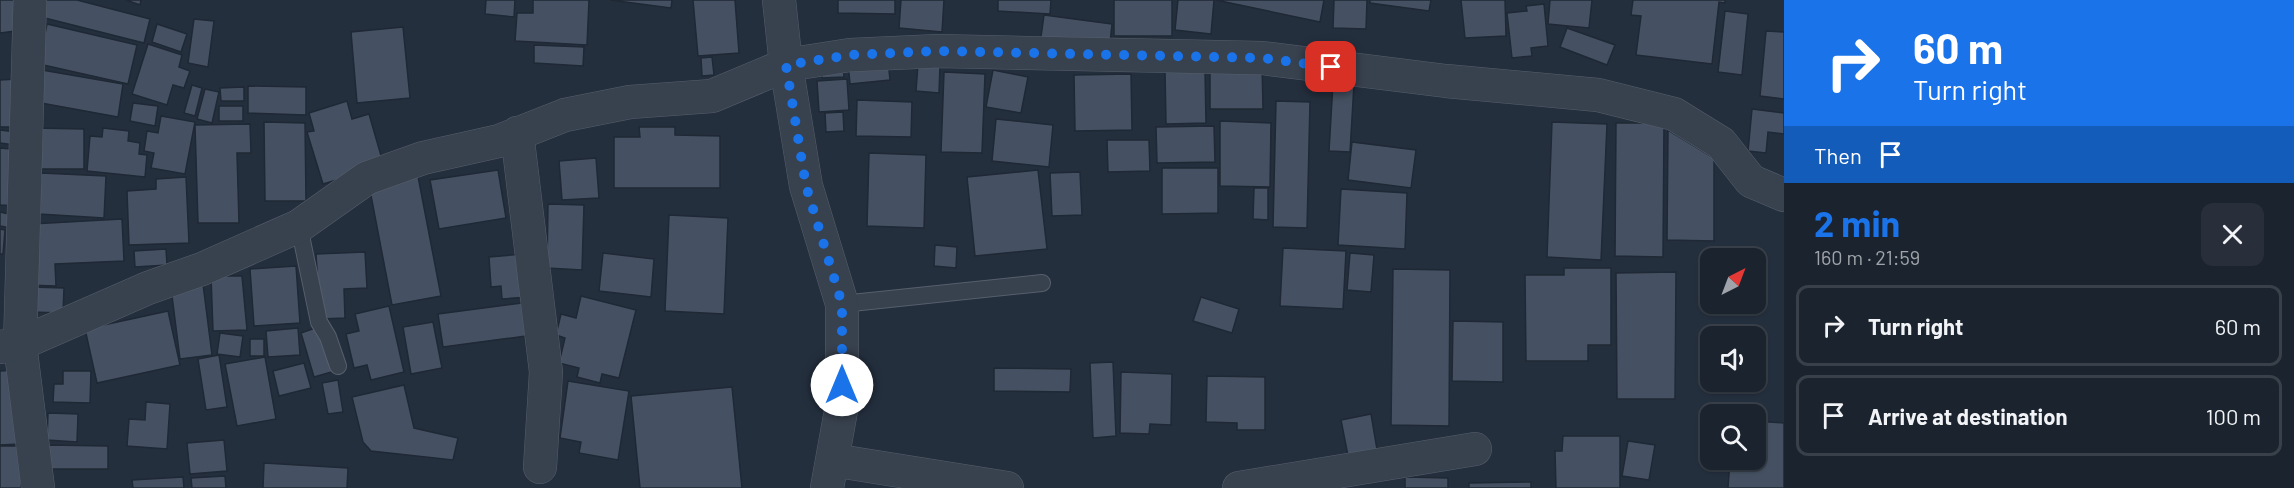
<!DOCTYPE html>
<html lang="en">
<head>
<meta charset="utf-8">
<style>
	:root { --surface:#1b232e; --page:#282f3a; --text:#f1f3f6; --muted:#a0a4aa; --line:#39404a; --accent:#1a73e8 }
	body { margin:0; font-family:Barlow,sans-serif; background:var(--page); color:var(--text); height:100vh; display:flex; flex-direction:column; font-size:22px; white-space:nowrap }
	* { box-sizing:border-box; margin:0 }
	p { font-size:20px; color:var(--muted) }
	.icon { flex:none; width:33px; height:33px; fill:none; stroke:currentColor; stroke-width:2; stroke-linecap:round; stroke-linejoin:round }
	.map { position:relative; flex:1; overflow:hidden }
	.details { display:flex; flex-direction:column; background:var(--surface); width:510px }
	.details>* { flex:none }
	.guide { background:#1a73e8; color:#fff; overflow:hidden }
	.needle { width:39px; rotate:42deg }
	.tools { position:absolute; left:1700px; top:248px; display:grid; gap:12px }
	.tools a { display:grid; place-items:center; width:66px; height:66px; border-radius:12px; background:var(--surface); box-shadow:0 2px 4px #0004,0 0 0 2px var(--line); font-size:30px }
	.pin { position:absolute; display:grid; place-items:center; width:51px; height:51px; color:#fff; margin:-26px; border-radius:12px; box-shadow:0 3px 9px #0006 }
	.me { position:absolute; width:66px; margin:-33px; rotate:0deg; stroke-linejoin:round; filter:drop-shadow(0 0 4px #0008) }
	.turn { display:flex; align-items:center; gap:21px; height:126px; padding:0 30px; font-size:27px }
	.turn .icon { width:78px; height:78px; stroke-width:2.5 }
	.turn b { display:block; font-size:42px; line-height:51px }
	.then { display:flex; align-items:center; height:57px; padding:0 30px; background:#0003; gap:12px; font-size:22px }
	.round { display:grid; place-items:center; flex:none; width:63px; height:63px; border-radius:12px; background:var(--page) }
	.head { display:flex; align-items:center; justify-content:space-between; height:102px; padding:0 30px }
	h1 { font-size:36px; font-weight:700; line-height:45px; color:var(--accent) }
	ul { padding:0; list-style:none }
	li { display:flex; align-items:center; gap:18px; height:81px; margin:0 12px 9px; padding:0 18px; border:3px solid var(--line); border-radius:12px }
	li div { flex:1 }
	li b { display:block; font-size:22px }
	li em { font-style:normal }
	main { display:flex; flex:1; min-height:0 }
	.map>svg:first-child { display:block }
	.building { fill:#455162; stroke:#1f2835; stroke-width:1.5 }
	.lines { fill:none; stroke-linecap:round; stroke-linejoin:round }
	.service-casing { stroke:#565f6c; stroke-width:18 }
	.minor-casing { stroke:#565f6c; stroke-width:34 }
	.service { stroke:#38414e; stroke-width:16 }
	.minor { stroke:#38414e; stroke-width:33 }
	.route { stroke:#1a73e8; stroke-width:10; stroke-dasharray:0 18 }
</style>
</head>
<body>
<main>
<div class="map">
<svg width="1784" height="488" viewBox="0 0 1784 488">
	<rect width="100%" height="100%" fill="#242f3e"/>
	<path class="building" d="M0,0H17L23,30L0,33Z
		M41,0H77L150,19L144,43L37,16Z
		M126,0H141L140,5Z
		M486,0H515L514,17L485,14Z
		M533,0H589L587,45L515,41L517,13H533Z
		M610,0H672L671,8Z
		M693,0H735L739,53L698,56Z
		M838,0H895V14L838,13Z
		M901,0H944L942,32L899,28Z
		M998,0H1051L1050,14L998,11Z
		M1114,0H1172V36H1114Z
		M1178,0H1214L1211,34L1175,30Z
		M1216,0H1324L1320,22Z
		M1334,0H1367L1366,29L1333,28Z
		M1370,0H1431L1429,11L1370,3Z
		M1461,0H1505L1506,36L1465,38Z
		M1550,0H1592L1589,28L1548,24Z
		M1633,0H1725V3L1719,2L1712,64L1636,55L1641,16L1631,15Z
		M1544,4L1548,46L1531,48L1532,56L1512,58L1507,13L1527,11L1526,6Z
		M1725,11L1748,14L1742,75L1718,72Z
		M1044,15L1112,24L1109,53L1040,44Z
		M194,19L214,21L208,67L188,63Z
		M47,24L137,45L128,84L39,64Z
		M157,24L187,34L181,52L152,42Z
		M403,27L410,98L357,103L351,32Z
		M1567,28L1615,45L1607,65L1560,47Z
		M1766,31L1784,32V99L1760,96Z
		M148,44L182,55L179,67L190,71L184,88L173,85L167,105L132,94Z
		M534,45L584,47L583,66L534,63Z
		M712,57L714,75L702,76L701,58Z
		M888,60L890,80L850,84L848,63Z
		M1210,63H1262L1263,109H1210Z
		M918,64L940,65L939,93L916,91Z
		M843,66L844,77L822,78V68Z
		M36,69L123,84L118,117L30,101Z
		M993,70L1028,77L1021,113L986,107Z
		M1165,70H1205L1206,123L1166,124Z
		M944,72L985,74L982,153L941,152Z
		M1131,74L1132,130L1075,131L1074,75Z
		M17,79L18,127H0V80Z
		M847,79L849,110L819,112L817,81Z
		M1333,83L1354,84L1350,152L1329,151Z
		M192,85L202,88L195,116L184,113Z
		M248,86L306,87V115L248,113Z
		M244,87V101H221L220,88Z
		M205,89L219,92L212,123L197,119Z
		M857,100L912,102L911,137L856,136Z
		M347,101L352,119L369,114L384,166L323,184L307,132L314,131L309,113Z
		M1276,101L1310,102L1307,228L1273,227Z
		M133,103L158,106L155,126L130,121Z
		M219,106H243V121H219Z
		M1752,109L1784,113V134L1768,132L1766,153L1748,151Z
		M843,112L844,131L826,132L825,113Z
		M161,116L195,122L185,174L151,168L154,153L144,151L147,131L158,133Z
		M996,119L1053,125L1049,167L992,161Z
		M1220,121L1271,123L1270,187L1220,186Z
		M264,122L305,123L306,201H265Z
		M1552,122L1607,124L1601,260L1547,257Z
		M1616,123H1664L1663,257L1615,256Z
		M250,124L251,153H237L239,223H198L195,125Z
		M1214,126L1215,162L1157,163L1156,127Z
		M639,127H675V135L720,136V188H614V137H640Z
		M32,128L84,129V169H32Z
		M103,128L129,131L128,141L140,143L139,154L147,155L145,177L87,171L90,136L102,137Z
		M0,130L24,133L22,146L0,143Z
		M1668,130L1714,158V241L1667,240Z
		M1107,140H1149L1150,171L1108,172Z
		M1352,142L1416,150L1411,188L1348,180Z
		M0,148L21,150L17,206L0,205Z
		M869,153L926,155L924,228L867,226Z
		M596,158L599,198L562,200L559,161Z
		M1162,168H1218V213L1162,214Z
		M498,170L506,218L439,229L430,180Z
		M1038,170L1047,249L975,256L967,177Z
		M417,171L441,296L392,305L368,180Z
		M1080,172L1082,215L1052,216L1050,173Z
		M41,173L106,176L104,218L39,214Z
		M186,177L189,243L129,245L127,191L156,189V179Z
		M1254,188H1268V220L1253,219Z
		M1341,189L1407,193L1405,249L1338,245Z
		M548,204L584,205L582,270L547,268Z
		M0,212L13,215L11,228L0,226Z
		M669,215L728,218L724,314L665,311Z
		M122,219L124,261L55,264L56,286L26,285L31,224Z
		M0,229L5,230L3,254H0Z
		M935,245L957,247L956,268L934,266Z
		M1283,248L1346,251L1343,309L1280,306Z
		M166,249L167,265L135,267L134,251Z
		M365,252L367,288L344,289L345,318L320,319L316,254Z
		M603,253L654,259L651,297L599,291Z
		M1350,253L1374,255L1371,292L1347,290Z
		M524,254L528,297L502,299L501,286L491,287L489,257Z
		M296,266L300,323L254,326L250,269Z
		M1564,268H1611V345H1588V361H1526L1525,275H1564Z
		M1393,269L1450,270L1449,426L1391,425Z
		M1676,272L1675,399H1617L1616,273Z
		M211,276H242L247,330L213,331Z
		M203,284L212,355L180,359L171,288Z
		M31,287L64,288L63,313L30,312Z
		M581,296L636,310L619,378L602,374L600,383L577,377L579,368L559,363L565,338L556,335L561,314L576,318Z
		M1201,297L1239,309L1232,333L1193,321Z
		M522,303L526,336L443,347L438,314Z
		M389,306L404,372L371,380L367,365L354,368L346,334L359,331L355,314Z
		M168,311L180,365L97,383L85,329Z
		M1453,321L1503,322V382L1452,381Z
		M433,322L442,368L411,374L403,327Z
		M321,326L335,371L314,377L301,333Z
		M298,328L300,355L268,357L266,331Z
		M220,333L243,336L240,357L217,354Z
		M250,339H264V356H250Z
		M219,355L227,407L206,410L198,359Z
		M265,357L276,419L237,426L225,364Z
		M1113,362L1116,436L1093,438L1090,363Z
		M304,363L311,388L279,396L273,371Z
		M994,368L1071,369L1070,392L994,391Z
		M16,370L20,444L0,445V371Z
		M63,371H91L90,403L53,402L54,384H63Z
		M1121,372L1172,374L1171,425L1150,424L1149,434L1120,433Z
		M1207,376L1265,377V430H1237V423L1206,422Z
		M338,380L343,412L328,414L322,383Z
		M568,381L629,391L618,460L579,453L581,442L560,438Z
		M404,385L414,428L458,438L453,460L371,451L363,442L352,397Z
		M732,387L742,488H640L631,396Z
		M146,402L170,404L167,449L127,446L129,419L145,420Z
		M48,413L78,414L77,442L47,440Z
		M1371,414L1378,455L1349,461L1341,420Z
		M1755,421L1784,423V488H1728L1730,459H1755Z
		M1563,436H1620V488H1556L1555,451H1562Z
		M224,440L227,471L190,474L187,443Z
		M1628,441L1655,445L1649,480L1622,476Z
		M47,445L108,446V469H47Z
		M0,446H20L21,488H0Z
		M264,463L348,468L347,488H263Z
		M225,476L226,488H192L191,478Z
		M183,477L184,488H133L132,480Z
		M1405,477L1448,478V488H1405Z
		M1531,482V488H1469V483Z"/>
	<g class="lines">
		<g class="service-casing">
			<path id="service" d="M299,226L319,322L328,337L338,366
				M842,304L1042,283"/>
		</g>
		<g class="minor-casing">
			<path id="minor" d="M30,0L20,344L38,488
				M779,0L786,65L806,186L842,304V405L827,488
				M517,133L546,372L540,467
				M0,347L20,344L148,288L202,269L299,226L367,178L423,158L499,141L565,115L630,102L712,96L786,65L850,55L938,51L1262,58L1446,81L1598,95L1674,114L1721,143L1751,181L1784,195
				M832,460L1007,488
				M1239,488L1475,449"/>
		</g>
		<use href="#service" class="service"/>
		<use href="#minor" class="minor"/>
	</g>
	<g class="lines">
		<path class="route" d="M842,385V304L806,186L786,65L850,55L938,51L1262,58L1331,67"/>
	</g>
</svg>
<div class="tools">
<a><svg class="needle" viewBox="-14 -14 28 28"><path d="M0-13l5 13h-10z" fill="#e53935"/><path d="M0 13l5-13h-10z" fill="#a0a4aa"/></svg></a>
<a><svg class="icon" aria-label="sound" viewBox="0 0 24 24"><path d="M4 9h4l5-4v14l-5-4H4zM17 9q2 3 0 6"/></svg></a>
<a><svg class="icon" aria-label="search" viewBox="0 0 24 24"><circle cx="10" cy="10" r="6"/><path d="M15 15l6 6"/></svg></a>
</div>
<div class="pin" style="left:1331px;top:67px;background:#d93025"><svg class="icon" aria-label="arrive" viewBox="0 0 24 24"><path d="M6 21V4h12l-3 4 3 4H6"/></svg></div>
<svg class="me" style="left:842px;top:385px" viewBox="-20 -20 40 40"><circle r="19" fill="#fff"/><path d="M0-13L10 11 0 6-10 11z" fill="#1a73e8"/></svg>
</div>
<section class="details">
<div class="guide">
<div class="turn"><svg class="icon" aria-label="right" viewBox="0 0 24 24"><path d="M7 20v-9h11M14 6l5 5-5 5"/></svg><div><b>60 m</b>Turn right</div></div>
<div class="then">Then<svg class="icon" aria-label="arrive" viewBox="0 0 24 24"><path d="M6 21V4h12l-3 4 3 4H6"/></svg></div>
</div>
<div class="head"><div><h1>2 min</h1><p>160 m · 21:59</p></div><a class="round"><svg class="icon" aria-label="close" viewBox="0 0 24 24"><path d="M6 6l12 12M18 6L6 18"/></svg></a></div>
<ul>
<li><svg class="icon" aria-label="right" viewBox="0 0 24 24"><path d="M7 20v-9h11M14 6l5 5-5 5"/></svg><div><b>Turn right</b></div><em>60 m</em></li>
<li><svg class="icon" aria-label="arrive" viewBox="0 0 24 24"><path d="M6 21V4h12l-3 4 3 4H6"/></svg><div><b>Arrive at destination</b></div><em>100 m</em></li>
</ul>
</section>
</main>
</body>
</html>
